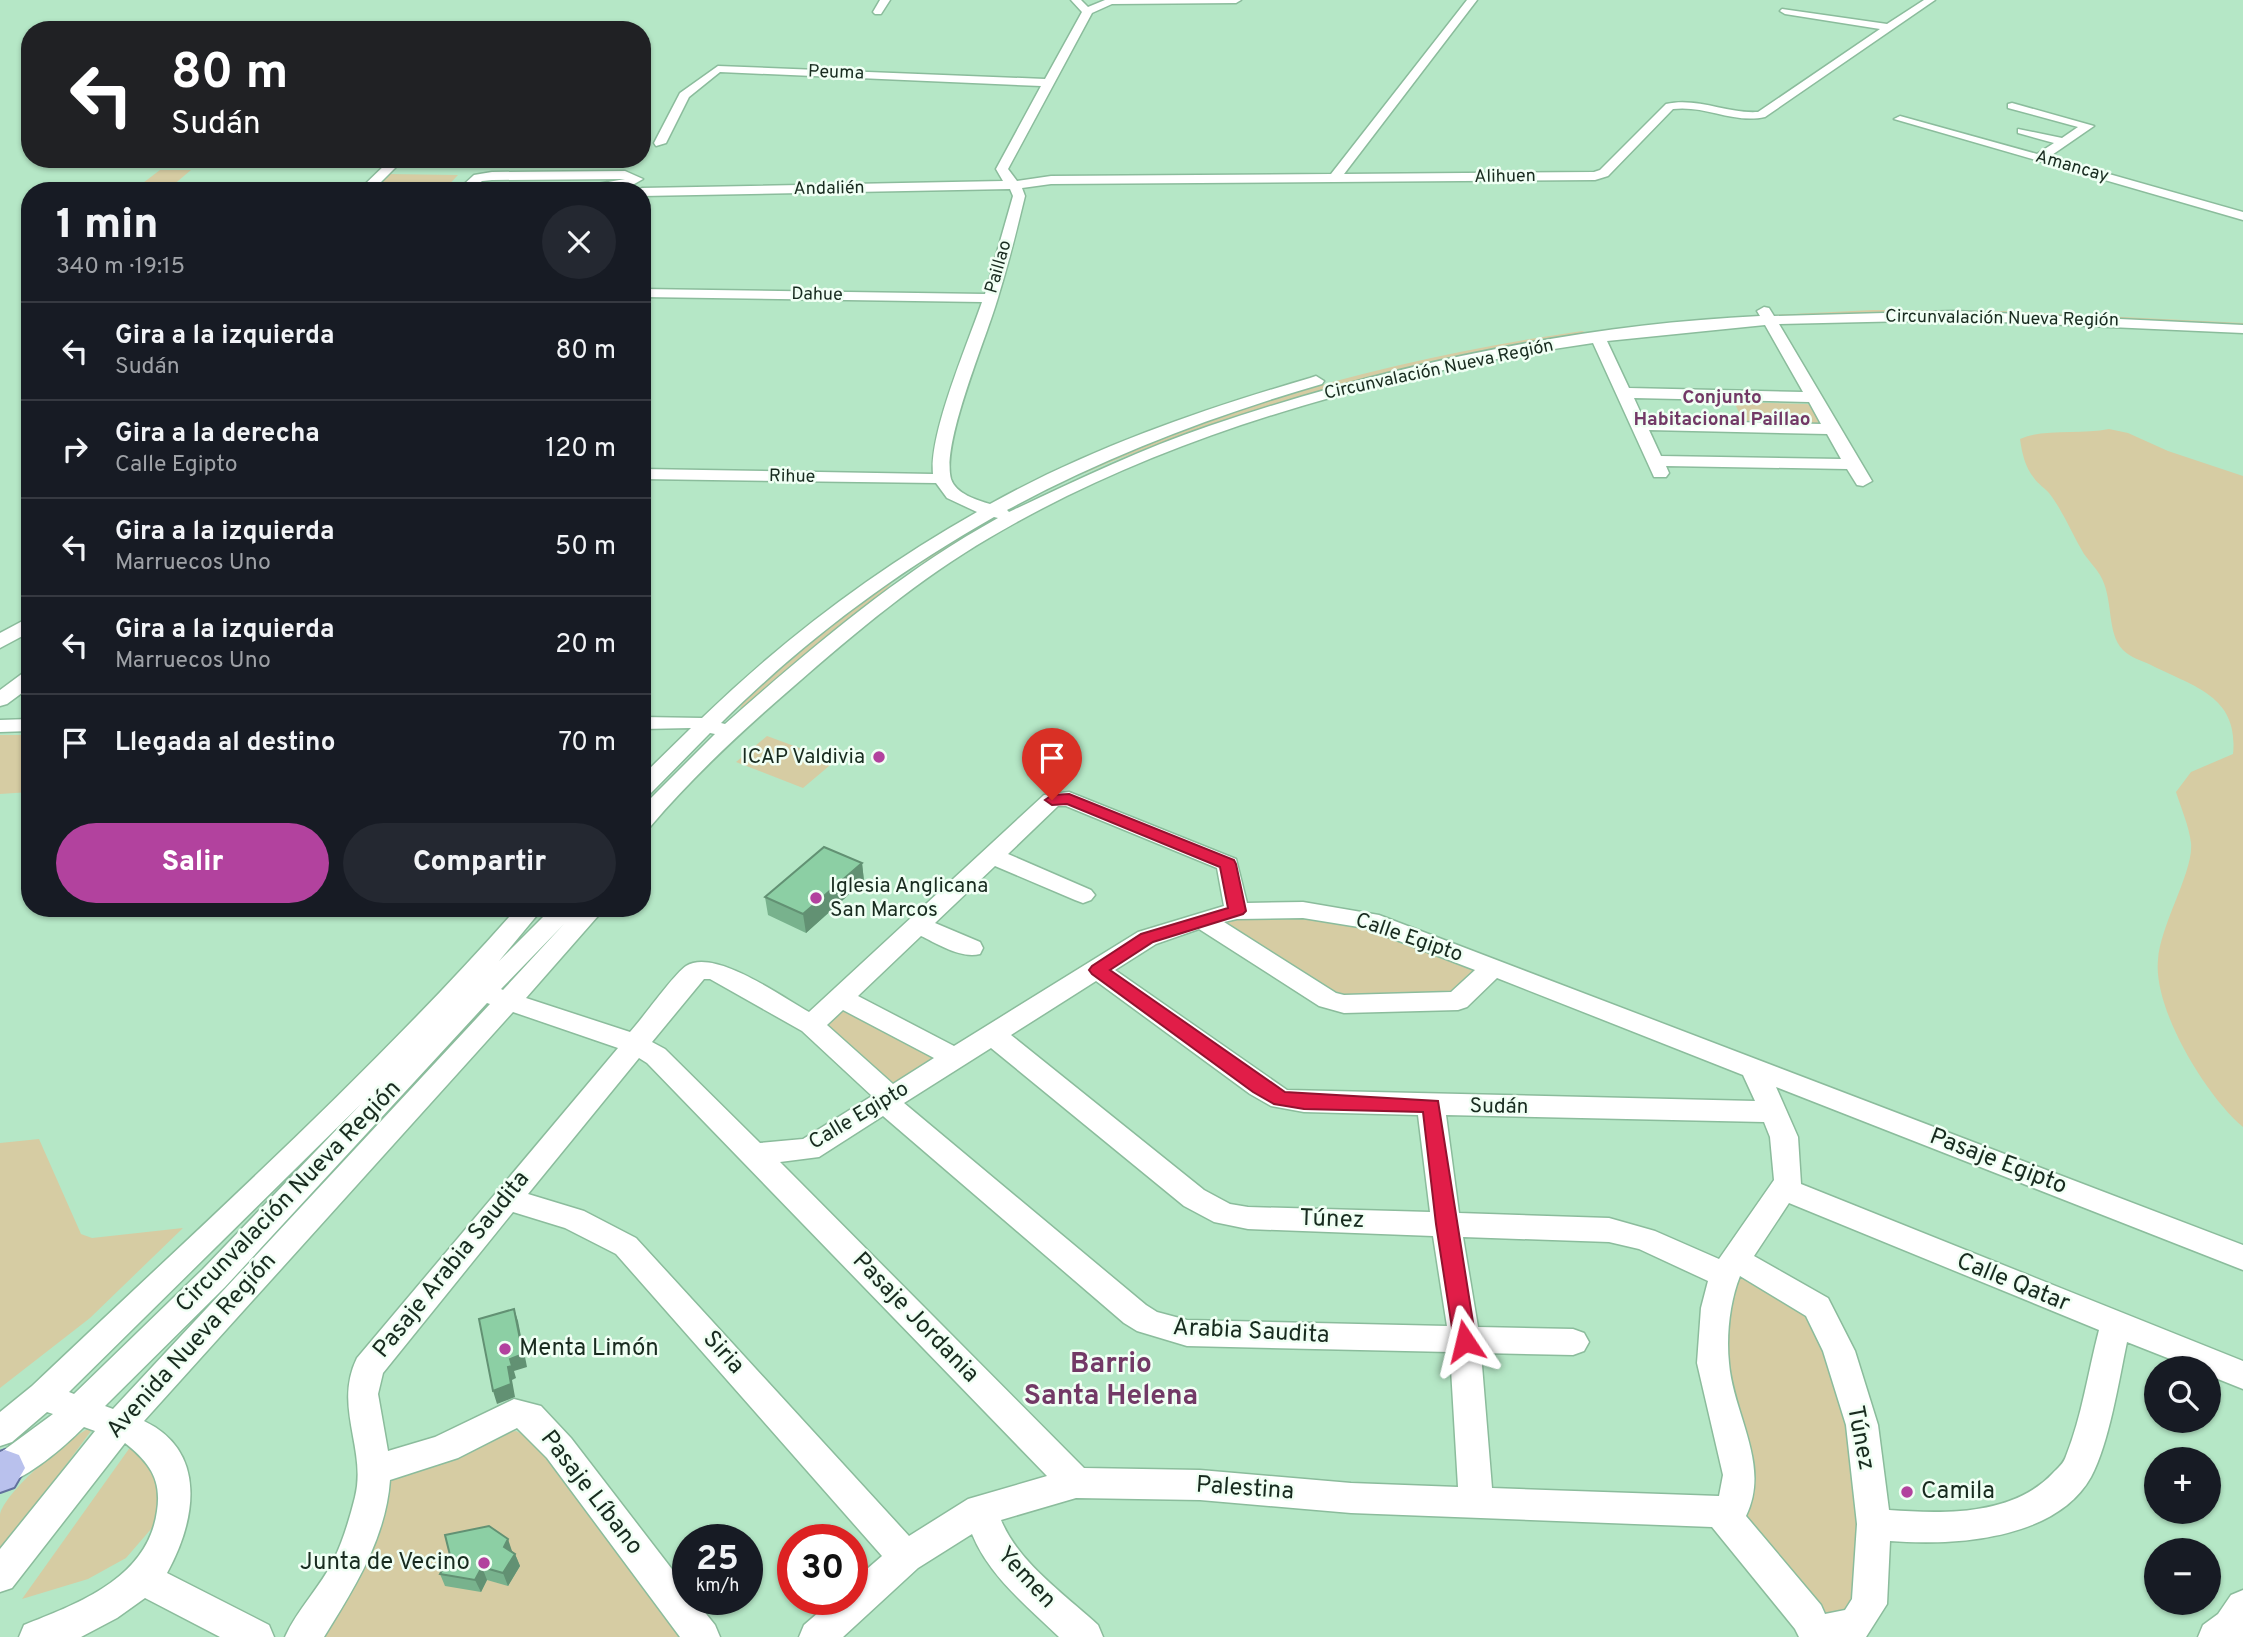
<!DOCTYPE html>
<html lang="es">
<head>
<meta charset="utf-8">
<style>
	:root { --surface:#171b24; --page:#242831; --text:#f1f3f6; --muted:#9ea1a6; --line:#363941; --accent:#b2429e }
	body { margin:0; font-family:Overpass,sans-serif; background:var(--page); color:var(--text); height:100vh; display:flex; flex-direction:column; font-size:26px; white-space:nowrap }
	* { box-sizing:border-box; margin:0 }
	p { font-size:23px; color:var(--muted) }
	.icon { flex:none; width:38px; height:38px; fill:none; stroke:currentColor; stroke-width:2; stroke-linecap:round; stroke-linejoin:round }
	.map { position:relative; flex:1; overflow:hidden }
	.side { position:absolute; left:21px; top:182px; width:630px; height:735px; display:flex; flex-direction:column; background:var(--surface); border-radius:28px; box-shadow:0 2px 5px #0004 }
	.side>* { flex:none }
	.banner { position:absolute; left:21px; top:21px; width:630px; height:147px; border-radius:28px; box-shadow:0 2px 5px #0004; background:#202124; color:#fff; overflow:hidden }
	.buttons { position:absolute; left:2144px; top:1356px; display:grid; gap:14px }
	.buttons a { display:grid; place-items:center; width:77px; height:77px; border-radius:50%; background:var(--surface); box-shadow:0 2px 5px #0004; font-size:35px }
	.speed { position:absolute; left:672px; top:1524px; display:flex; gap:14px; font-size:35px; font-weight:700; text-align:center }
	.speed>* { display:grid; place-content:center; width:91px; height:91px; border-radius:50%; background:var(--surface); box-shadow:0 2px 5px #0004; line-height:1 }
	.speed small { font-size:18px; font-weight:400 }
	.speed .limit { border:10px solid #d22; background:#fff; color:#111 }
	.pin { position:absolute; display:grid; place-items:center; width:60px; height:60px; color:#fff; margin:-72px -30px; border-radius:50% 50% 50% 0; rotate:-45deg; box-shadow:0 0 7px #0007 }
	.pin .icon { rotate:45deg }
	.me { position:absolute; width:77px; margin:-38px; rotate:350deg; stroke-linejoin:round; filter:drop-shadow(0 0 5px #0008) }
	.turn { display:flex; align-items:center; gap:24px; height:147px; padding:0 35px; font-size:32px }
	.turn .icon { width:91px; height:91px; stroke-width:2.5 }
	.turn b { display:block; font-size:49px; line-height:60px }
	.round { display:grid; place-items:center; flex:none; width:74px; height:74px; border-radius:37px; background:var(--page) }
	.head { display:flex; align-items:center; justify-content:space-between; height:119px; padding:0 35px }
	h1 { font-size:42px; font-weight:800; line-height:52px }
	.button { display:flex; gap:14px; margin-top:auto; padding:14px 35px }
	.button a { flex:1; height:80px; border-radius:42px; background:var(--accent); color:#fff; font-size:28px; font-weight:800; line-height:80px; text-align:center }
	.button a+a { background:var(--page); color:var(--text) }
	ul { padding:0; list-style:none }
	li { display:flex; align-items:center; gap:21px; height:98px; padding:0 35px; border-top:2px solid var(--line) }
	li div { flex:1 }
	li b { display:block; font-size:26px }
	li em { font-style:normal }
	.map>svg:first-child { display:block }
	.green { fill:#d6cca3 }
	.lines { fill:none; stroke-linecap:round; stroke-linejoin:round }
	.minor-casing { stroke:#8bbc9c; stroke-width:3 }
	.major-casing { stroke:#62719d; stroke-width:4 }
	.minor { fill:#fff; fill-rule:evenodd }
	.major { fill:#b9c1ed; fill-rule:evenodd }
	.wall { fill:#78b28d }
	.shaded-wall { fill:#629173 }
	.building { fill:#8ccfa4; stroke:#629173; stroke-width:2 }
	.route { fill:#e11d48; stroke:#92132f; stroke-width:2 }
	.poi-dot { fill:#b2429e; stroke:#f0fff4; stroke-width:2.5 }
	.labels { text-anchor:middle; dominant-baseline:central; stroke-width:5; stroke-linejoin:round; paint-order:stroke }
	.far-street-label { font-size:18px; fill:#182b1f; stroke:#f0fff4 }
	.far-neighbourhood-label { font-size:19px; font-weight:bold; fill:#723966; stroke:#f0fff4 }
	.poi-label { font-size:21px; fill:#182b1f; stroke:#f0fff4; text-anchor:end }
	.street-label { font-size:21px; fill:#182b1f; stroke:#f0fff4 }
	.near-street-label { font-size:24px; fill:#182b1f; stroke:#f0fff4 }
	.near-poi-label { font-size:24px; fill:#182b1f; stroke:#f0fff4; text-anchor:start }
	.near-neighbourhood-label { font-size:28px; font-weight:bold; fill:#723966; stroke:#f0fff4 }
</style>
</head>
<body>
<div class="map">
<svg width="2243" height="1637" viewBox="0 0 2243 1637">
	<rect width="100%" height="100%" fill="#b5e7c6"/>
	<path class="green" d="M160,170H191L172,186H139Z
		M385,174L458,175L443,191H368Z
		M1873,310L2001,311L2243,323V327L2064,317L1774,315Z
		M1582,331L1591,334C1450,357 1313,387 1179,437C1147,448 1116,459 1085,473L1081,472C1241,399 1409,356 1582,331Z
		M1734,402L1807,404L1815,407L1825,425L1744,423Z
		M2109,429L2128,433L2168,451L2243,476V1127C2206,1096 2153,1009 2158,960C2160,925 2194,871 2191,843C2189,826 2181,808 2176,792L2191,772L2233,754C2239,696 2194,687 2151,665C2141,660 2131,658 2123,650C2106,633 2114,598 2100,575C2095,567 2089,561 2084,554C2072,534 2063,511 2049,493C2045,488 2038,484 2034,478C2025,467 2022,453 2020,439C2044,428 2081,435 2109,429Z
		M991,520L993,521L896,578L882,594L833,631L749,706L740,708L745,699L829,623L943,545Z
		M0,735H30V792L0,794Z
		M767,736L835,761L803,788L736,762Z
		M1286,916L1336,921L1373,929L1473,967L1472,976L1455,998L1331,995L1217,921Z
		M843,1010L935,1053V1060L895,1087L823,1025L836,1012Z
		M39,1139L81,1234L92,1238L183,1228L90,1318L0,1388V1143Z
		M1760,1278L1778,1288L1819,1327L1844,1402L1859,1477L1857,1603L1830,1622L1746,1526L1725,1332L1735,1279Z
		M91,1427H94L0,1554C0,1541 0,1526 0,1515C4,1492 70,1437 91,1427Z
		M516,1431L533,1440L689,1637H318L383,1476L500,1433Z
		M136,1439L164,1472L158,1521L126,1558L88,1579L22,1599Z"/>
	<g class="lines">
		<g class="minor-casing">
			<path id="minor" d="M880,0H890L881,14H875L873,12Z
				M1071,0H1081L1088,7L1105,0H1241L1236,3L1112,4L1092,13L1008,169L1017,181L1051,176L1331,174L1467,0H1477L1344,174L1594,172L1600,170L1666,104C1698,97 1727,114 1758,112L1880,29L1785,14L1780,11L1782,9L1887,24L1924,0H1935L1765,117C1734,124 1705,105 1673,109L1608,176L1595,180L1051,184L1022,188L1025,196C1017,229 1009,262 999,294C988,335 941,442 951,479C956,494 977,500 990,504C1091,448 1200,410 1310,378L1316,376L1324,381L1322,384C1212,416 1107,456 1007,510L1009,512C1075,481 1141,449 1209,426C1386,366 1573,325 1760,316L1757,311L1764,307L1769,308L1774,316L1955,311L2243,325V333L1955,320L1779,324L1872,481L1863,486L1857,485L1847,469L1666,466L1669,473L1666,477H1654L1593,343C1391,372 1166,433 989,538C919,579 856,632 794,686C743,730 694,775 650,827L642,829V807L715,734L710,733L650,794L642,796V776L691,728L642,729V717L702,718C786,637 876,569 977,512L947,498L936,483L642,479V469L933,474C929,433 968,343 982,302L642,297V289L985,294L1013,196L1010,189L642,196V191H636L642,188L1003,181L996,169L1041,86L720,72L689,97L666,143L656,146L654,143L680,93L718,66L1045,79L1082,12ZM1765,325L1803,392L1629,388L1607,341ZM1634,398L1809,402L1821,424L1644,420ZM1649,430L1827,434L1841,459L1661,456ZM994,517L998,518C897,574 810,649 725,724L721,723C805,640 892,575 994,517Z
				M2012,103L2094,126L2049,157L2243,212V220L1894,119L1900,116L2037,154L2054,143L2018,133V129L2062,138L2078,127L2008,108V104Z
				M391,159H404L372,191H358Z
				M625,171L643,179L629,187L611,191H478L484,187L586,186L625,179L492,180L482,181L475,187V191H463L462,186L474,175L492,172Z
				M30,617V632L0,648V633Z
				M30,671V687L7,704L0,706V690L23,673Z
				M30,719V731L0,732V720Z
				M1069,792L1236,859L1247,903L1303,902L1379,915L2243,1245V1270L1776,1087L1798,1137L1801,1184L2243,1361V1389L2208,1375V1368H2193L2127,1342C2119,1380 2109,1444 2091,1477C2056,1540 1953,1546 1890,1541L1887,1604L1866,1637H1799L1795,1629L1712,1527L1351,1513L1200,1500L1076,1498L1001,1520C1018,1562 1064,1594 1098,1625L1103,1637H1059C1027,1606 989,1576 972,1534L918,1568L843,1637H799L804,1625L833,1600H852V1582L882,1556L616,1254L565,1228L513,1212L383,1373L378,1394L388,1451L435,1437L514,1399L541,1406L571,1438L688,1590V1600H695L715,1625L720,1637H680L547,1458L517,1428L458,1458L390,1480C386,1538 354,1589 324,1637H285C297,1609 321,1587 334,1559C343,1541 350,1517 355,1497C367,1449 333,1407 357,1358L618,1048L513,1012L144,1421C209,1452 195,1522 167,1573L269,1625L274,1637H220L145,1598L117,1618L81,1637H19L24,1625C79,1603 148,1578 157,1511C162,1479 149,1462 125,1443L12,1588L0,1592V1549L95,1431L84,1427C61,1450 31,1475 0,1487V1453L53,1414L47,1412L12,1442L0,1446V1412L32,1386C196,1230 367,1078 517,908H543L499,961L552,908H578L576,912L579,908H605L526,998L630,1032C643,1018 673,975 686,966C715,948 782,997 809,1012L1044,795ZM1058,806H1066L1217,868L1224,906L1138,932L954,1046L858,996L921,936C938,944 961,959 980,954L983,948L980,942L935,923L995,866L1075,900L1083,903L1091,900L1095,895L1091,890L1008,854ZM1303,918L1365,928L1475,970L1451,992L1344,995L1336,993L1224,922L1237,919ZM564,924L503,990L501,989ZM1199,929L1319,1006L1344,1013L1458,1010L1467,1007L1497,978L1743,1075L1755,1101L1287,1090L1115,970L1156,944ZM704,979H710L802,1031L872,1096L803,1139L760,1143L665,1049L652,1042ZM1096,981L1250,1094L1271,1106L1304,1112L1418,1115L1430,1212L1248,1207L1230,1204L1204,1190L1011,1035ZM487,1003L490,1004L113,1409L105,1406L225,1287ZM843,1010L934,1058L893,1084L827,1025ZM991,1048L1184,1206L1214,1222L1248,1229L1433,1236L1447,1326L1187,1320L1157,1312L1146,1305L904,1103ZM639,1058L647,1063L1047,1476L968,1499L909,1536L636,1238L584,1211L528,1194ZM361,1104L203,1269L74,1394L69,1392ZM1446,1115L1764,1122L1770,1137L1774,1180L1719,1259L1655,1231L1609,1218L1459,1213ZM883,1116L1124,1323L1137,1331L1187,1346L1450,1352L1458,1487L1351,1483L1200,1470L1084,1468L780,1162L819,1157ZM1789,1203L2099,1330C2088,1372 2082,1416 2066,1456C2064,1463 2058,1468 2053,1473C2013,1516 1943,1514 1889,1510L1878,1425L1855,1351L1828,1298L1754,1256ZM1463,1237L1609,1242L1639,1249L1708,1281L1701,1308L1697,1363L1723,1475L1719,1496L1492,1488L1481,1353L1573,1355L1584,1351L1589,1342L1584,1333L1573,1329L1478,1327ZM1740,1276L1806,1316L1823,1351L1846,1425L1857,1524L1852,1599L1845,1610L1825,1614L1821,1605L1746,1516C1771,1465 1733,1414 1729,1363C1726,1335 1730,1301 1740,1276Z
				M2243,1590V1637H2198L2203,1625L2218,1614L2231,1595Z"/>
		</g>
		<g class="major-casing">
			<path id="major" d="M5,1450L19,1455L25,1468L14,1487L0,1492V1452Z"/>
		</g>
		<use href="#minor" class="minor"/>
		<use href="#major" class="major"/>
	</g>
	<path class="wall" d="M862,863L864,881L806,933L768,915L765,897Z
		M512,1551L515,1554L520,1566L508,1586L487,1580L481,1592L445,1586L440,1574Z"/>
	<path class="shaded-wall" d="M862,863L864,881L806,933L803,914Z
		M514,1309L518,1321L527,1367L514,1371L516,1378L512,1380L515,1397L497,1404L493,1391L508,1367L510,1359Z
		M508,1539L512,1551L508,1559L504,1547Z
		M515,1554L520,1566L508,1586L503,1573Z
		M482,1567L487,1580L481,1592L475,1580Z"/>
	<path class="building" d="M824,847L862,863L803,914L765,897Z
		M514,1309L523,1354L510,1359L512,1366L508,1367L511,1384L493,1391L479,1319Z
		M489,1526L508,1539L504,1547L515,1554L503,1573L482,1567L475,1580L440,1574L450,1555L445,1535Z"/>
	<path class="route" d="M1069,794L1234,860L1236,864L1246,911L1243,914L1153,942L1110,970L1285,1092L1438,1101L1476,1341L1473,1347L1465,1350L1458,1347L1454,1341L1436,1224L1423,1112L1304,1109L1274,1104L1253,1092L1092,974L1089,970L1092,966L1141,934L1228,908L1220,867L1067,804L1052,805L1045,800L1052,795Z"/>
	<g class="poi-dot">
		<circle cx="879" cy="757" r="7"/>
		<circle cx="816" cy="898" r="7"/>
		<circle cx="505" cy="1349" r="7"/>
		<circle cx="1907" cy="1492" r="7"/>
		<circle cx="484" cy="1563" r="7"/>
	</g>
	<g class="labels">
		<g class="far-street-label">
			<text transform="translate(836 73) rotate(2)">Peuma</text>
			<text transform="translate(2072 167) rotate(16)">Amancay</text>
			<text transform="translate(1505 177) rotate(-1)">Alihuen</text>
			<text transform="translate(829 189) rotate(-1)">Andalién</text>
			<text transform="translate(999 267) rotate(-74)">Paillao</text>
			<text transform="translate(817 295) rotate(1)">Dahue</text>
			<text transform="translate(2002 319) rotate(1)">Circunvalación Nueva Región</text>
			<text transform="translate(1439 370) rotate(-12)">Circunvalación Nueva Región</text>
			<text transform="translate(792 477) rotate(1)">Rihue</text>
		</g>
		<g class="far-neighbourhood-label">
			<text x="1722" y="398">Conjunto<tspan x="1722" dy="22">Habitacional Paillao</tspan></text>
		</g>
		<g class="poi-label">
			<text x="865" y="757">ICAP Valdivia</text>
			<text x="830" y="886" text-anchor="start">Iglesia Anglicana<tspan x="830" dy="24">San Marcos</tspan></text>
		</g>
		<g class="street-label">
			<text transform="translate(1409 938) rotate(19)">Calle Egipto</text>
			<text transform="translate(1499 1107) rotate(1)">Sudán</text>
			<text transform="translate(859 1116) rotate(-31)">Calle Egipto</text>
		</g>
		<g class="near-street-label">
			<text transform="translate(1998 1162) rotate(21)">Pasaje Egipto</text>
			<text transform="translate(289 1197) rotate(-46)">Circunvalación Nueva Región</text>
			<text transform="translate(1332 1220) rotate(2)">Túnez</text>
			<text transform="translate(452 1265) rotate(-51)">Pasaje Arabia Saudita</text>
			<text transform="translate(2013 1283) rotate(22)">Calle Qatar</text>
			<text transform="translate(915 1318) rotate(46)">Pasaje Jordania</text>
			<text transform="translate(1251 1332) rotate(3)">Arabia Saudita</text>
			<text transform="translate(192 1346) rotate(-48)">Avenida Nueva Región</text>
			<text transform="translate(723 1353) rotate(48)">Siria</text>
			<text transform="translate(1860 1438) rotate(79)">Túnez</text>
			<text transform="translate(1245 1489) rotate(4)">Palestina</text>
			<text transform="translate(591 1493) rotate(52)">Pasaje Líbano</text>
			<text transform="translate(1026 1578) rotate(47)">Yemen</text>
		</g>
		<g class="near-poi-label">
			<text x="519" y="1349">Menta Limón</text>
			<text x="1921" y="1492">Camila</text>
			<text x="470" y="1563" text-anchor="end">Junta de Vecino</text>
		</g>
		<g class="near-neighbourhood-label">
			<text x="1111" y="1365">Barrio<tspan x="1111" dy="32">Santa Helena</tspan></text>
		</g>
	</g>
</svg>
<div class="buttons">
<a><svg class="icon" aria-label="search" viewBox="0 0 24 24"><circle cx="10" cy="10" r="6"/><path d="M15 15l6 6"/></svg></a>
<a>+</a>
<a>−</a>
</div>
<div class="speed"><div>25<small>km/h</small></div><div class="limit">30</div></div>
<div class="pin" style="left:1052px;top:800px;background:#d93025"><svg class="icon" aria-label="arrive" viewBox="0 0 24 24"><path d="M6 21V4h12l-3 4 3 4H6"/></svg></div>
<svg class="me" style="left:1465px;top:1341px" viewBox="-20 -20 40 40"><path d="M0-17L14 15 0 8-14 15z" fill="#e11d48" stroke="#fff" stroke-width="4"/></svg>
<div class="banner">
<div class="turn"><svg class="icon" aria-label="left" viewBox="0 0 24 24"><path d="M17 20v-9H6M10 6l-5 5 5 5"/></svg><div><b>80 m</b>Sudán</div></div>
</div>
<section class="side">
<div class="head"><div><h1>1 min</h1><p>340 m · 19:15</p></div><a class="round"><svg class="icon" aria-label="close" viewBox="0 0 24 24"><path d="M6 6l12 12M18 6L6 18"/></svg></a></div>
<ul>
<li><svg class="icon" aria-label="left" viewBox="0 0 24 24"><path d="M17 20v-9H6M10 6l-5 5 5 5"/></svg><div><b>Gira a la izquierda</b><p>Sudán</p></div><em>80 m</em></li>
<li><svg class="icon" aria-label="right" viewBox="0 0 24 24"><path d="M7 20v-9h11M14 6l5 5-5 5"/></svg><div><b>Gira a la derecha</b><p>Calle Egipto</p></div><em>120 m</em></li>
<li><svg class="icon" aria-label="left" viewBox="0 0 24 24"><path d="M17 20v-9H6M10 6l-5 5 5 5"/></svg><div><b>Gira a la izquierda</b><p>Marruecos Uno</p></div><em>50 m</em></li>
<li><svg class="icon" aria-label="left" viewBox="0 0 24 24"><path d="M17 20v-9H6M10 6l-5 5 5 5"/></svg><div><b>Gira a la izquierda</b><p>Marruecos Uno</p></div><em>20 m</em></li>
<li><svg class="icon" aria-label="arrive" viewBox="0 0 24 24"><path d="M6 21V4h12l-3 4 3 4H6"/></svg><div><b>Llegada al destino</b></div><em>70 m</em></li>
</ul>
<div class="button"><a>Salir</a><a>Compartir</a></div>
</section>
</div>
</body>
</html>
